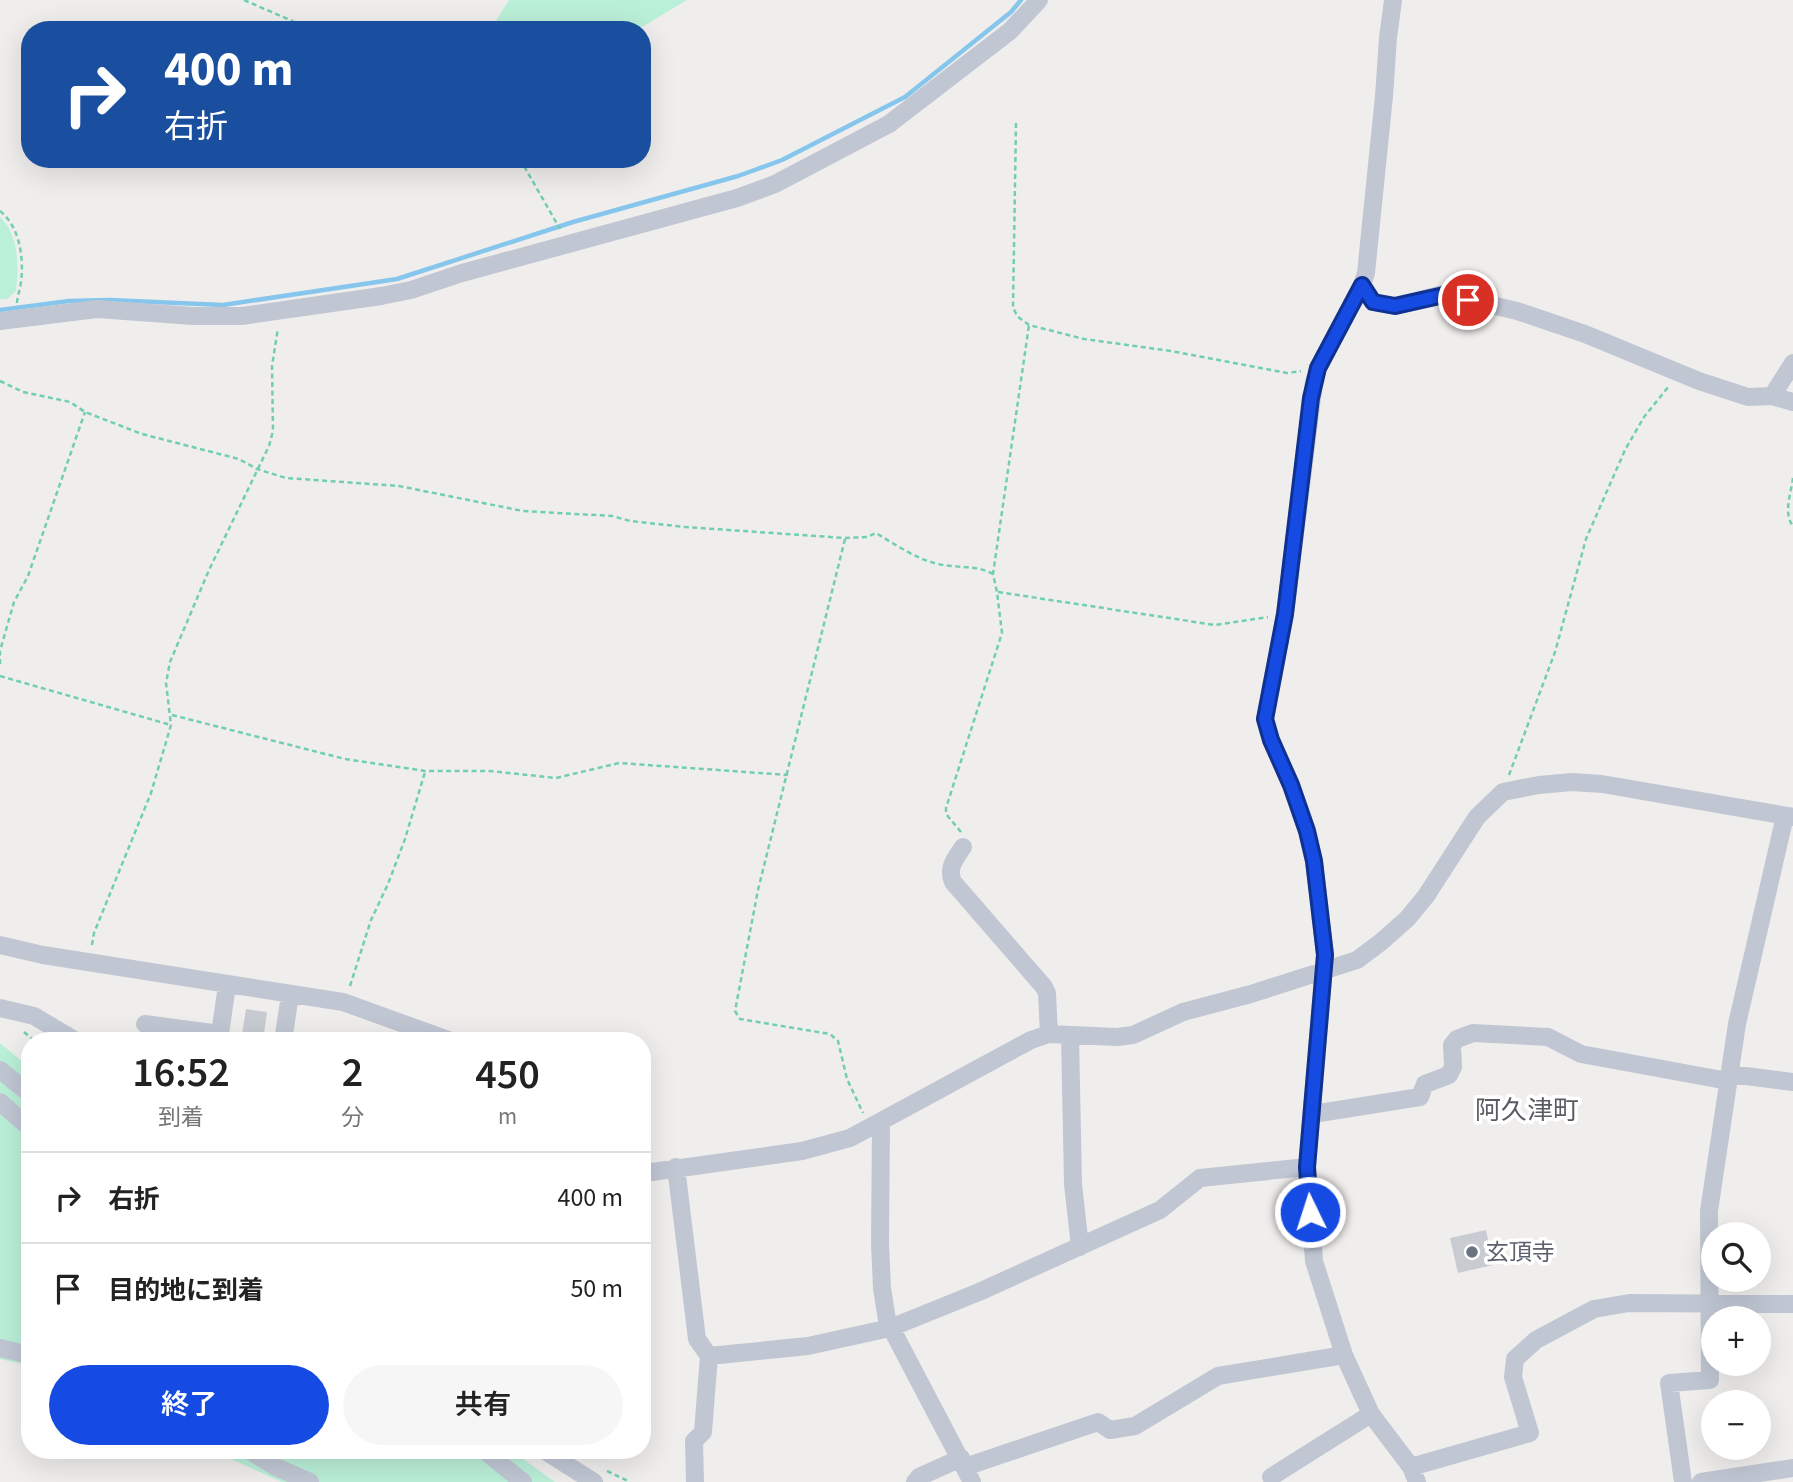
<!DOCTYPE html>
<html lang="ja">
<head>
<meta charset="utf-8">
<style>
	:root { --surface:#fff; --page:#f6f6f6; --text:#222; --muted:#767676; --line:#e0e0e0; --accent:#154be2 }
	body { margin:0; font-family:"Source Sans 3","Noto Sans JP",sans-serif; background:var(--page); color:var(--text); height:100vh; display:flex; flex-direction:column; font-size:26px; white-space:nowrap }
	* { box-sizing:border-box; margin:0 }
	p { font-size:23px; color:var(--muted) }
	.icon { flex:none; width:38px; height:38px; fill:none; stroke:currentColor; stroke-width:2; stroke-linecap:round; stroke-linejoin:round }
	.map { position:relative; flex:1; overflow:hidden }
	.sheet { position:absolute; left:21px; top:1032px; width:630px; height:427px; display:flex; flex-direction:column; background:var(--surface); border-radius:28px; box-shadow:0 7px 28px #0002 }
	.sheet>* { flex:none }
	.banner { position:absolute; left:21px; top:21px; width:630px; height:147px; border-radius:28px; box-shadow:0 7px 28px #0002; background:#1a4fa0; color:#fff; overflow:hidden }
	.tools { position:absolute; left:1701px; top:1222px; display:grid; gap:14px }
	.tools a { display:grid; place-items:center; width:70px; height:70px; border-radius:50%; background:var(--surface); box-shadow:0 7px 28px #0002; font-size:35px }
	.pin { position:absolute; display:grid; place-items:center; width:60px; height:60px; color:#fff; margin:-30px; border:4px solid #fff; border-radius:50%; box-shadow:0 2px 7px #0007 }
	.me { position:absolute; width:77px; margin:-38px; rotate:356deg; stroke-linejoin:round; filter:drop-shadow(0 0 5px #0008) }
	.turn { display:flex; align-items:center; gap:24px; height:147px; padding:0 28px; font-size:32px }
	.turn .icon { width:91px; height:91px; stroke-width:2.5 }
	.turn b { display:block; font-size:49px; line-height:60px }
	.eta { display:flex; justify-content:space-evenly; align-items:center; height:119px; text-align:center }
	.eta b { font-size:42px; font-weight:600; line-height:49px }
	.button { display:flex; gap:14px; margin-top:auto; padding:14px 28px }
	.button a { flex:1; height:80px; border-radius:42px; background:var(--accent); color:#fff; font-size:28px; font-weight:600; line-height:80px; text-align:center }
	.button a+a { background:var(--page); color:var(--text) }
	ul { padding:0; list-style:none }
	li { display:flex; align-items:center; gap:21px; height:91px; padding:0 28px; border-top:2px solid var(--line) }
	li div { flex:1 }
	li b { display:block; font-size:26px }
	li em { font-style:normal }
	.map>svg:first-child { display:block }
	.green { fill:#baefd8 }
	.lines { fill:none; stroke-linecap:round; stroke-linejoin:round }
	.stream { stroke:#86c6ed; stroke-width:4.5 }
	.building { fill:#c9cbd3 }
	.path { stroke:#72ceb0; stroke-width:2.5; stroke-dasharray:5 3.5; stroke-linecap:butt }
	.minor { stroke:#c0c7d3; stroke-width:18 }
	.route-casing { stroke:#0e3193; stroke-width:18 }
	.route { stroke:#154be2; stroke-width:12 }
	.worship-dot { fill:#6b7280; stroke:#fff; stroke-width:2.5 }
	.labels { text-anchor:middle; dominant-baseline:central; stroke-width:7; stroke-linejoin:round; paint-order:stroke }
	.worship-label { font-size:23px; fill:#5b616d; stroke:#fff; text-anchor:start }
	.quarter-label { font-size:26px; fill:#5a5c63; stroke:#fff }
</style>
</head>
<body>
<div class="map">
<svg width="1793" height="1482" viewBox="0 0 1793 1482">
	<rect width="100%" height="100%" fill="#f0eeed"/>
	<path class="green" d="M509,0H687L637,30H490Z
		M0,217C19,234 19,268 16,291L7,299H0Z
		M0,1043L30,1068V1366L0,1359Z
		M213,1451H512L555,1482H282Z"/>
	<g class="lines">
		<path class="stream" d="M0,310L69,301L110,300L223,305L397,279L573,222L738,176L782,160L905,97L1011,12L1021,0"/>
	</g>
	<path class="building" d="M246,1009L267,1012L263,1041H241Z
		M1486,1230L1493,1265L1458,1273L1450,1238Z"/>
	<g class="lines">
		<path class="path" d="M244,0L313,30
			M1016,123L1013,308L1018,317L1029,325L1084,339L1171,351L1287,373L1301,371
			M520,159L560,229
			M0,211C20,227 24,258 21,282C20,290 17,297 17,304
			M0,381L23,392L70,402L85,412L142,434L239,459L257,469L286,478L399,486L523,511L612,516L630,521L685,527L845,538L867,537L876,533C896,545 919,561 943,565C960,568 977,565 993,574
			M1793,478C1791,493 1783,514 1793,526
			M845,539L758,890L735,1011L740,1019L830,1034L838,1041L847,1079L863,1113
			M998,592L1215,625L1268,617
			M0,664V651L14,602L28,576L85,412
			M0,676L171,725
			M172,715L345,759L425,771H490L556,778L619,763L788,775
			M1509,775L1555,652L1586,539L1625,450L1644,417L1669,386
			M961,832L946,814V808L1002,633L997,592L993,574L1029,325
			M92,945L94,933L151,793L171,725L166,683L170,662L209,570L269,446L273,431L272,366L278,328
			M350,986L371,920L388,884L405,839L425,772
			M24,1032L35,1041
			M607,1471L630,1482"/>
		<path class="minor" d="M1393,0L1388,38L1384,96L1366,273L1362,285L1318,368L1314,382L1285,614L1265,719L1271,740L1291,785L1307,831L1314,861L1325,955L1307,1167L1314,1261L1344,1355L1371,1414L1411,1467L1417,1482
			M1362,285L1373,302L1395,306L1444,294L1517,311L1585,334L1699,381L1748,397L1772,396L1793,402
			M0,321L97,309L193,316H242L381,296L411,290L462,273L737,198L775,184L889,124L1010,31L1039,0
			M1772,396L1793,363
			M963,847C955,859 947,868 953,882L1044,987L1047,993L1049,1034
			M0,945L43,955L343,1002L451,1041
			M0,1008L34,1016L76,1041
			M145,1024L220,1034L227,985
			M1070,1036L1073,1184L1080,1247
			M283,1041L290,995
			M0,1070L30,1094
			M1730,1074L1793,1082
			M0,1102L30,1128
			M1313,1114L1420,1097L1425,1084L1449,1075L1453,1067L1452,1045L1457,1039L1473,1033L1548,1037L1581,1054L1728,1081
			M881,1123L880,1243L882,1288L887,1320L972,1482
			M676,1167L697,1339L709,1356L703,1432L694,1441L695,1482
			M642,1172H652L802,1151L850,1138L1031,1040L1049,1034L1117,1037L1133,1035L1183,1012L1251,994L1357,960L1381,942L1407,919L1426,896L1477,817L1503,792L1539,785L1572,782L1602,784L1793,817
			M0,1348L30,1355
			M709,1356L808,1346L890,1328L979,1292L1160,1210L1200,1178L1307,1167
			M250,1451L276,1467L310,1482
			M485,1451L523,1482
			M545,1451L594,1482
			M965,1467L1098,1422L1110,1430L1135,1426L1218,1376L1344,1355
			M1411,1467L1530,1433L1513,1377L1515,1359L1536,1340L1594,1309L1629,1303L1793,1304
			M1271,1477L1371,1414
			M915,1482L919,1477L961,1458
			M1683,1482L1669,1383L1710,1380L1709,1211L1737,1024L1785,816
			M1701,1482L1793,1468"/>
	</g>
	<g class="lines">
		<g class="route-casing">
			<path id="route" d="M1310,1212L1307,1167L1325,955L1314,861L1307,831L1291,785L1271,740L1265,719L1285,614L1311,398L1318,368L1362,285L1373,302L1395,306L1444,295L1468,300"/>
		</g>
		<use href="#route" class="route"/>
	</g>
	<circle class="worship-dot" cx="1472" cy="1252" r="7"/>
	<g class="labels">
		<g class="worship-label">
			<text x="1486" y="1252">玄頂寺</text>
		</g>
		<g class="quarter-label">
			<text x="1527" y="1110">阿久津町</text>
		</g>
	</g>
</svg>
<div class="tools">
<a><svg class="icon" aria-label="search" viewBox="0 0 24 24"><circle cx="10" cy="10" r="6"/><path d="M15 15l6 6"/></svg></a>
<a>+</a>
<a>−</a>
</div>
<div class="pin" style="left:1468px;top:300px;background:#d93025"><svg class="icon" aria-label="arrive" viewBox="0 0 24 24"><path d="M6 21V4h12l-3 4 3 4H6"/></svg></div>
<svg class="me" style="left:1310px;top:1212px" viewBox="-20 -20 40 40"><circle r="17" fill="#154be2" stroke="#fff" stroke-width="3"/><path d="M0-11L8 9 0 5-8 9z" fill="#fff"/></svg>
<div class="banner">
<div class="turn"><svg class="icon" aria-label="right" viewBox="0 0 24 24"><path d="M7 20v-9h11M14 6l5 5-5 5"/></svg><div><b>400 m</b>右折</div></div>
</div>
<section class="sheet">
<div class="eta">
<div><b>16:52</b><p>到着</p></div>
<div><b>2</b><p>分</p></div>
<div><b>450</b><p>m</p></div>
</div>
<ul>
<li><svg class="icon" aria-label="right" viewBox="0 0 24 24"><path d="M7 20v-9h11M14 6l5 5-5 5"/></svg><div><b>右折</b></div><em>400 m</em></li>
<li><svg class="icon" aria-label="arrive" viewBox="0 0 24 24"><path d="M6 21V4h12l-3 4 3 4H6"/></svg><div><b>目的地に到着</b></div><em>50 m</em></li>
</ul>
<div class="button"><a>終了</a><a>共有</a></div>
</section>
</div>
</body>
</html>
